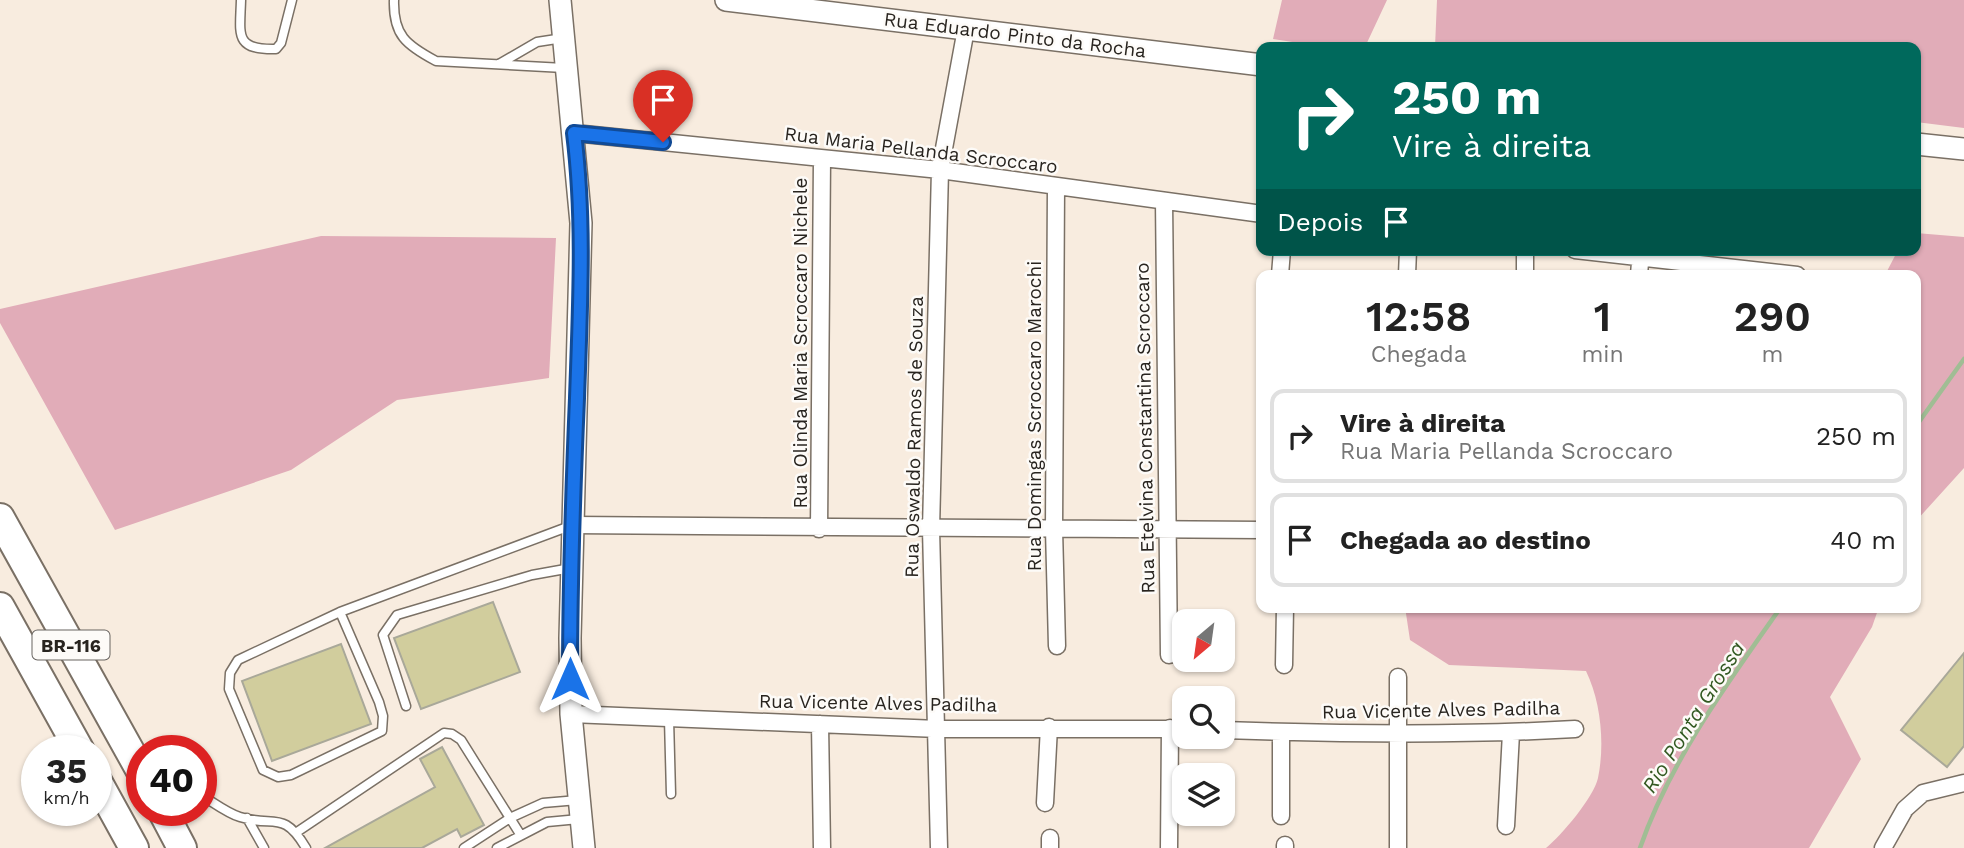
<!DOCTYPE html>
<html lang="pt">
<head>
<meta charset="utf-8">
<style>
	:root { --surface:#fff; --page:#f6f6f6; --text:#222; --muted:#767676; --line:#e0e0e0 }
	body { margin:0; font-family:"Work Sans",sans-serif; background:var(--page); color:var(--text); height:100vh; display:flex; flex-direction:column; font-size:26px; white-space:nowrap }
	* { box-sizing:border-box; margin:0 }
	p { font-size:23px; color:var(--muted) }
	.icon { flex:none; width:38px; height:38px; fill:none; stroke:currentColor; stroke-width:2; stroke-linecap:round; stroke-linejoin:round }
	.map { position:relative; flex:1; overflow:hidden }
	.side { position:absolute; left:1256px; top:270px; width:665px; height:343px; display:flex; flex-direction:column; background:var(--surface); border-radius:14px; box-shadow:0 2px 5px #0004 }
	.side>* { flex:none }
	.banner { position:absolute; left:1256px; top:42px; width:665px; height:214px; border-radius:14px; box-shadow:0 2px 5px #0004; background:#00695c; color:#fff; overflow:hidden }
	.needle { width:46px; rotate:209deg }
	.tools { position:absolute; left:1172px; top:609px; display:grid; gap:14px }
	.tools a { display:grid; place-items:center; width:63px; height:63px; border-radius:14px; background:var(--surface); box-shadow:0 2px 5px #0004; font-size:35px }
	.speed { position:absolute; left:21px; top:735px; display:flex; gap:14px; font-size:35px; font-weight:700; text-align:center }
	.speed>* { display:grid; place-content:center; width:91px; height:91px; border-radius:50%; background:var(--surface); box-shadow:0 2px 5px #0004; line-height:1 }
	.speed small { font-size:18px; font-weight:400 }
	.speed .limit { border:10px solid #d22; background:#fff; color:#111 }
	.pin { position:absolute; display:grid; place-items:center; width:60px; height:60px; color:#fff; margin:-72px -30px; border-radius:50% 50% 50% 0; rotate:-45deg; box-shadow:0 0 7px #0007 }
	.pin .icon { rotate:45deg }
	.me { position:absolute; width:77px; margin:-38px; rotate:0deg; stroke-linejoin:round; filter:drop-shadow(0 0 5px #0008) }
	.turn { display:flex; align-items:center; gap:24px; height:147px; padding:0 21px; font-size:32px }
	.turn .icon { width:91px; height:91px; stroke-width:2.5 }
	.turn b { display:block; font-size:49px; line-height:60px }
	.then { display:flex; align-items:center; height:66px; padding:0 21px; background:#0003; gap:14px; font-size:26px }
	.eta { display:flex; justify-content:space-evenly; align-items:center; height:119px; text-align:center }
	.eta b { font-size:42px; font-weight:600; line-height:49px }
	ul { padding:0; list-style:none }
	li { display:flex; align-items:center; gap:21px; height:94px; margin:0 14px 10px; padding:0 7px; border:4px solid var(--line); border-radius:14px }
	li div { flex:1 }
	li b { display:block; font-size:26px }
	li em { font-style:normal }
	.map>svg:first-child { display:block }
	.forest { fill:#e1acb8 }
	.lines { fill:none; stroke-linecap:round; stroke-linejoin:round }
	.stream { stroke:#a0bd94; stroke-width:4.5 }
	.building { fill:#d1cd9d; stroke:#a9a899; stroke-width:2 }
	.lane-casing { stroke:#7a7065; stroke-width:11 }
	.street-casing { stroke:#7a7065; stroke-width:19 }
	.secondary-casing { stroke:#7a7065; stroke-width:24 }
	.highway-casing { stroke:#7a7065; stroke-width:32 }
	.lane { stroke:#fff; stroke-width:8 }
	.street { stroke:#fff; stroke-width:16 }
	.secondary { stroke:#fff; stroke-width:21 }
	.highway { stroke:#fff; stroke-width:28 }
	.route-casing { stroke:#114b97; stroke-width:18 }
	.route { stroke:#1a73e8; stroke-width:12 }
	.labels { text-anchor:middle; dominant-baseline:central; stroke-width:5; stroke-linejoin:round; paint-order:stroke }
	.shield { fill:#fdfbf8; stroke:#686460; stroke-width:2 }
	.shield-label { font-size:18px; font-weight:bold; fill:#28241f }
	.street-label { font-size:19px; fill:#28241f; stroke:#fdfbf8 }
	.water-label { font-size:21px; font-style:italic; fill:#335922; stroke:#fdfbf8 }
</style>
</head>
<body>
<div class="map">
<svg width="1964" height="848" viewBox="0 0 1964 848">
	<rect width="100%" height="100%" fill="#f8ecdf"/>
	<path class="forest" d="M1282,0H1387L1365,47H1325L1273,39Z
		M1437,0H1964V128L1916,122V47H1435Z
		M1916,233L1964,237V468L1916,521V275H1885L1898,250H1916Z
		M321,236L556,238L549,378L397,400L291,470L115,530L0,323V309Z
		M1405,607H1879L1872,627L1830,697L1861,759L1809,848H1546C1561,836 1594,797 1598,778C1605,744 1601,702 1586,671L1449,665L1410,640Z"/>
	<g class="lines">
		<path class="stream" d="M1916,426L1964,359
			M1640,848C1670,761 1728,682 1781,607"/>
	</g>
	<path class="building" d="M493,602L520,672L421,709L394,638Z
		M341,644L371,724L272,761L242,681Z
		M1964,653V746L1947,767L1901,730Z
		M442,747L484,825L461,837L457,829L422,848H325L435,787L420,759Z"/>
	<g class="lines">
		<g class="lane-casing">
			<path id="lane" d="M241,0C240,35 234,50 276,49L281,43L292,0
				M394,0C393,35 406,45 436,61L564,68
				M499,64L537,42L563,38
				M340,612L379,702L383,716L382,731L291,775L278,777L263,770L229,689L230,673L238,660L340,612L570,526
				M406,706L383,635L397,615L532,575L571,568
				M669,719L671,794
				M201,795C213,802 227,813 240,817C274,828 283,809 306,848
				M247,818L264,848
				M297,832L444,733L452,734L461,740L520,834
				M464,848L510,818L543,803L578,800
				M497,848L547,822L579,819"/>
		</g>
		<g class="street-casing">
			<path id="street" d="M574,133L940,170L1262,214
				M1056,186L1054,529L1057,646
				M1164,201L1169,655
				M1525,250V275
				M1575,250L1797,275
				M1280,275L1282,250
				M1407,275L1408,250
				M1639,275L1641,250
				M572,525L1262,530
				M819,529L822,159
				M1284,665L1285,607
				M1398,677V848
				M571,714L938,729H1185
				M820,724L822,848
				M1223,730C1340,734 1458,736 1575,729
				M1281,732V816
				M1045,803L1049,727
				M1506,826L1511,733
				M939,848L931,529L940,170L966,29
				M1050,848V838
				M1169,848L1170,728
				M1285,848V845
				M1883,848L1905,809L1923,793L1964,783"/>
		</g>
		<g class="secondary-casing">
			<path id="secondary" d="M560,0L581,223L570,638L571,714L584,848
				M726,0L1262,65
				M1916,144L1964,149"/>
		</g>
		<g class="highway-casing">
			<path id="highway" d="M0,518L142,773
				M0,607L80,751
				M96,779L134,848
				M162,810L182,848"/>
		</g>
		<use href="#lane" class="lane"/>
		<use href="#street" class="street"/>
		<use href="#secondary" class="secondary"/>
		<use href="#highway" class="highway"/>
	</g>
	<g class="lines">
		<g class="route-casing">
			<path id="route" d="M570,679C570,585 573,492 577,398C580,309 585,221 574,133L663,142"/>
		</g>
		<use href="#route" class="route"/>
	</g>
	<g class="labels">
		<rect class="shield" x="32.5" y="630.5" width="77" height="29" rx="5"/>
		<g class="shield-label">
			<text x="71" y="645">BR-116</text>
		</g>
		<g class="street-label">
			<text transform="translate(1015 35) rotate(7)">Rua Eduardo Pinto da Rocha</text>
			<text transform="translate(921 150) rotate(7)">Rua Maria Pellanda Scroccaro</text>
			<text transform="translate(800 343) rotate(-90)">Rua Olinda Maria Scroccaro Nichele</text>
			<text transform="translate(1034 416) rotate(-90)">Rua Domingas Scroccaro Marochi</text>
			<text transform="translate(1145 428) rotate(-91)">Rua Etelvina Constantina Scroccaro</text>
			<text transform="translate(914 437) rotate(-89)">Rua Oswaldo Ramos de Souza</text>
			<text transform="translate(878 703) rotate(1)">Rua Vicente Alves Padilha</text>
			<text transform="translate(1441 710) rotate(-1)">Rua Vicente Alves Padilha</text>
		</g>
		<g class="water-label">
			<text transform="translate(1693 717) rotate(-58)">Rio Ponta Grossa</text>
		</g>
	</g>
</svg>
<div class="tools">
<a><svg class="needle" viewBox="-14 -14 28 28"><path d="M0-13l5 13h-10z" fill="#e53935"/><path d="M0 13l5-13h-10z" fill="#767676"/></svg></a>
<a><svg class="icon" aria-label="search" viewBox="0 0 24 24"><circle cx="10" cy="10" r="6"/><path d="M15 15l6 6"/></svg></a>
<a><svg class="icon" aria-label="layers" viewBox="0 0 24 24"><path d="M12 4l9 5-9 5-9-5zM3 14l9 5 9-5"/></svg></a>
</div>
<div class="speed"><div>35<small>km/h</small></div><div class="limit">40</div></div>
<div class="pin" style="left:663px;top:142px;background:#d93025"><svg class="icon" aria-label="arrive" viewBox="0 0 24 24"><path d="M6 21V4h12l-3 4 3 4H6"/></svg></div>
<svg class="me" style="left:570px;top:679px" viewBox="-20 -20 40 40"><path d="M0-17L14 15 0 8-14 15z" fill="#1a73e8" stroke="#fff" stroke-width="4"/></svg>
<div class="banner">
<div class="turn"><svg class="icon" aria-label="right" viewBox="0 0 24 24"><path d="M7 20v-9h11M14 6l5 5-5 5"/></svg><div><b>250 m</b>Vire à direita</div></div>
<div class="then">Depois<svg class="icon" aria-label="arrive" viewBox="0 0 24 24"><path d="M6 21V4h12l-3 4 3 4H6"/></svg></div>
</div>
<section class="side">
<div class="eta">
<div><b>12:58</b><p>Chegada</p></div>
<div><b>1</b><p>min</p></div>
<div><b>290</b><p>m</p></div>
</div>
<ul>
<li><svg class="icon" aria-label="right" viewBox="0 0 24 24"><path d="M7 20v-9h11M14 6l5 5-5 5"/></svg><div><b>Vire à direita</b><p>Rua Maria Pellanda Scroccaro</p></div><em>250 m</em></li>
<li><svg class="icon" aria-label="arrive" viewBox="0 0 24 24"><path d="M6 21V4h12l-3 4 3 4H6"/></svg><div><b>Chegada ao destino</b></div><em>40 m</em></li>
</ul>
</section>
</div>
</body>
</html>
